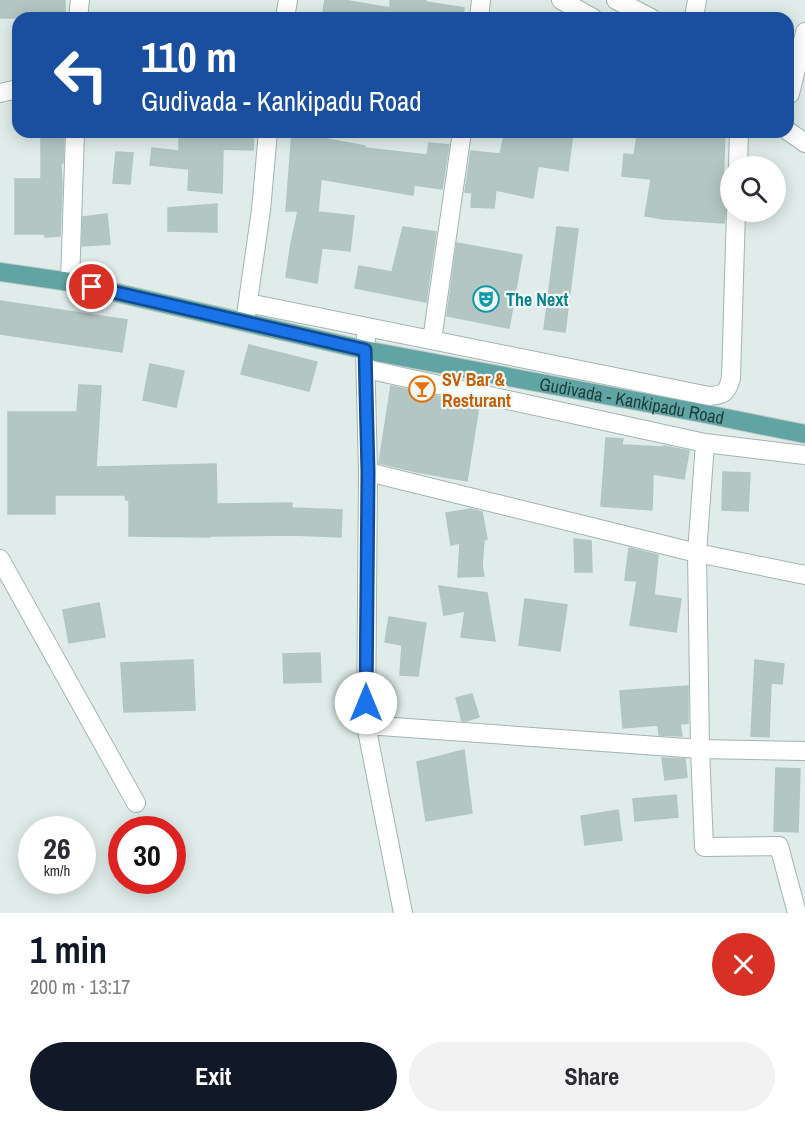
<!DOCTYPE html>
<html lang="en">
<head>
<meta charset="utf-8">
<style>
	:root { --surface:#fff; --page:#f2f2f3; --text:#2b2b33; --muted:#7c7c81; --accent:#111827 }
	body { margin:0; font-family:"Archivo Narrow",sans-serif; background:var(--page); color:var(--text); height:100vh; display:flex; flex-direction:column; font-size:22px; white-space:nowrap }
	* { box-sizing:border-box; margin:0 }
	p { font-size:20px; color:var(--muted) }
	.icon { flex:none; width:33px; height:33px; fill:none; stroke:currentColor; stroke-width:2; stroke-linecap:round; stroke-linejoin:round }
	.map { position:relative; height:913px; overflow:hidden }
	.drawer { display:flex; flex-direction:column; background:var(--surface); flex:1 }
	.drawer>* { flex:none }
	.banner { position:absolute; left:12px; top:12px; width:782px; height:126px; border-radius:18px; box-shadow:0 3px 15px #0003; background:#1a4fa0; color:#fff; overflow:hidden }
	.tools { position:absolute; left:720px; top:156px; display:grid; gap:12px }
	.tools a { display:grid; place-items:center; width:66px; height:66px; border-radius:50%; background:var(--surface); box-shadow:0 3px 15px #0003; font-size:30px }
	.speed { position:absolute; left:18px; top:816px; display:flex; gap:12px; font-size:30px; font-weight:700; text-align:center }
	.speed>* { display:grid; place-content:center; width:78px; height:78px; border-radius:50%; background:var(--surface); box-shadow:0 3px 15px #0003; line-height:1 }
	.speed small { font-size:15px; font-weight:400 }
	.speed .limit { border:9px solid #d22; background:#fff; color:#111 }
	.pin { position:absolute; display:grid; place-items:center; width:51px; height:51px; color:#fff; margin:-26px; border:3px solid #fff; border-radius:50%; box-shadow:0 2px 6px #0007 }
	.me { position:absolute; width:66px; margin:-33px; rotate:0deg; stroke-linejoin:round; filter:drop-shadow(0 0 4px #0008) }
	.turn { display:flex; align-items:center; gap:21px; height:126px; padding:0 30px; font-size:27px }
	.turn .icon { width:78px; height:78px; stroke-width:2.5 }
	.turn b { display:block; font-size:42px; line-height:51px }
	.round { display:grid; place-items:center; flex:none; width:63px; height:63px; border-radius:32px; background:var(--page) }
	.head { display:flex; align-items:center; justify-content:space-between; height:102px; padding:0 30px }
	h1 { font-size:36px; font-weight:700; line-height:45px; color:var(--accent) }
	.cta { display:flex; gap:12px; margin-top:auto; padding:12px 30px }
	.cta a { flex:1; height:69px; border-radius:36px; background:var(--accent); color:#fff; font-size:24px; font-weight:700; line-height:69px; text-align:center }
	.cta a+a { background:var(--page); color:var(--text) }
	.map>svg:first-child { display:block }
	.building { fill:#b4c6c3; stroke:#b1c6c2; stroke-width:1.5 }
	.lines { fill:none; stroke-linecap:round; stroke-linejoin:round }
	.minor-casing { stroke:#a2b4b2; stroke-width:20 }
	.major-casing { stroke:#c0c9c8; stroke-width:20 }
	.minor { stroke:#fff; stroke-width:18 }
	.major { stroke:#60a5a3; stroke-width:18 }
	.route-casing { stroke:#114b97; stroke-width:15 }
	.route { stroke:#1a73e8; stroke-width:10 }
	.labels { text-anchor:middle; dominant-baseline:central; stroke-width:4.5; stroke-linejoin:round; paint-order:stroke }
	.culture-label { font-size:18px; font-weight:bold; fill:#0d838f; stroke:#f0f8f6; text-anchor:start }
	.food-label { font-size:18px; font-weight:bold; fill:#c56008; stroke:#f0f8f6; text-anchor:start }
	.street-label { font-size:18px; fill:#1f3d3c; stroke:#f0f8f6 }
</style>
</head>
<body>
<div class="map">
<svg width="805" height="913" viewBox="0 0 805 913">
	<rect width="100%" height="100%" fill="#dfece9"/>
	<path class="building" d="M0,0H65V18H0Z
		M325,0H343L390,8V0H426V2L464,8L463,18H322Z
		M41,132H64L63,163H61L62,186L60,236L45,237V234H15V179H41Z
		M179,132H254L253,150L223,149L222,193L188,190L189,169L150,165L152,148L179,151Z
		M292,132H328L327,139L365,146V148L427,155L429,143L449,145L442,189L414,185L413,195L321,179L318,212L354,216L350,251L322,248L317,283L286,277L291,244L298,211H286Z
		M505,132H573L568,171L538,166L533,198L496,190L494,208L471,207L472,193L465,192L471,151L500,154Z
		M638,132H725L723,183H729L724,223L664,219L645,216L651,179L622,176L624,154L634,155Z
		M116,152L133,153L130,184L113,183Z
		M217,204V232L168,231V208Z
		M107,214L110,244L82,246L83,217Z
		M403,227L436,232L426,302L355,288L359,266L392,272Z
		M557,227L578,229L565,332L544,329Z
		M457,243L522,255L509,328L447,316Z
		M0,301L127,320L122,352L0,334Z
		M249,345L317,362L309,391L241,374Z
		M150,364L184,371L176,407L143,400Z
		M79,385L101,386L96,467L216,464L217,504L292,503V508L342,510L341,537L292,535L210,536V537L129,536V500H126L125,495H55V514H8V412H77Z
		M391,386L479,405L467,481L417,472L379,463Z
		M606,438L623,439L622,445L664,447V446L689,451L684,479L653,474L652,510L601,506Z
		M723,472L750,473L748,511L722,510Z
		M471,509L482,512L487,539L484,540L482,566L484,576L458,577L460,543L451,545L446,513Z
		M574,539L591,541L592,572H575Z
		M629,548L658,555L654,595L681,599L676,632L630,625L637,581L625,580Z
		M439,586L487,593L495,641L461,637L465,611L444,615Z
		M525,599L567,605L560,651L519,645Z
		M99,603L105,637L69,643L63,610Z
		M389,617L426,623L418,676L400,675L402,645L385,642Z
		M320,653L321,682L284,683L283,654Z
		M193,660L195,710L124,712L121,663Z
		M755,660L784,664L782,684L771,683L769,737L751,736Z
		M688,686V723L680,724L682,736L659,735L658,725L623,728L620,691Z
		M472,694L479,717L466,721H462L456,698Z
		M464,750L472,813L426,821L417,762Z
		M662,758L685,759L687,777L665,780Z
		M776,768L800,769L798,832L774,831Z
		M676,795L678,817L635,821L633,799Z
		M618,810L622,840L585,845L581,816Z"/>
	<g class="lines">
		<g class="minor-casing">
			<path id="minor" d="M561,0L593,18
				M616,0L651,18
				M78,18L80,0
				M285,18L288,0
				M479,18L481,0
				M694,18L697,0
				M0,93L18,89
				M790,94L805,32
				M788,131L805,143
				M738,166L739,132
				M70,282L75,132
				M248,303L709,396C724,395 727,393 731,378L736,212
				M246,315L261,210L268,132
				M367,327L365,350L368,472L366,725L700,749L805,751
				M432,340L462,132
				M366,369L705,443L805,455
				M705,443L697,553L700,749L704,847L779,846L797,913
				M368,472L697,553L805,575
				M0,559L136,803
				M366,725L403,913"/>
		</g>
		<g class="major-casing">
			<g id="major">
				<path id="s1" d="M0,272L70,282L365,350L706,414L805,434"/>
			</g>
		</g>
		<use href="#minor" class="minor"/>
		<use href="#major" class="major"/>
	</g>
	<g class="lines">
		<g class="route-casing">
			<path id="route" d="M92,287L365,350L368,472L366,703"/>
		</g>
		<use href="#route" class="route"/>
	</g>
	<defs>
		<g id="theatre-ring" transform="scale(1.35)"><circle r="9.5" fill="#f0f8f6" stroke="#0f9aa8" stroke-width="1.5"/><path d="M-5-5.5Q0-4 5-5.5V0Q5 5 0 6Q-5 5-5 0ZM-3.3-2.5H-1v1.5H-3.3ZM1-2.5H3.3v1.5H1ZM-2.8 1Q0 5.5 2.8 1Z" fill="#0f9aa8"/></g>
		<g id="bar-ring" transform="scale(1.35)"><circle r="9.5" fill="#f0f8f6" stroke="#e8710a" stroke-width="1.5"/><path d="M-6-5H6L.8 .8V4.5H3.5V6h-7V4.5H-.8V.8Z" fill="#e8710a"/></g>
	</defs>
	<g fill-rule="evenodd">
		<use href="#theatre-ring" x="486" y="299"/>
		<use href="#bar-ring" x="422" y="389"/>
	</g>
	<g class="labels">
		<g class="culture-label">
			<text x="506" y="299">The Next</text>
		</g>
		<g class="food-label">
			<text x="442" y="379">SV Bar &amp;<tspan x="442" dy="21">Resturant</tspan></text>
		</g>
		<g class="street-label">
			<text stroke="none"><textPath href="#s1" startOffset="645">Gudivada - Kankipadu Road</textPath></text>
		</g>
	</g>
</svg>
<div class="tools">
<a><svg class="icon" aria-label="search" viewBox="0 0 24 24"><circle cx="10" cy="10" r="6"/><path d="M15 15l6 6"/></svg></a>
</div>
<div class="speed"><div>26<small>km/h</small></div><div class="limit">30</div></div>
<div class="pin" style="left:92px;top:287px;background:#d93025"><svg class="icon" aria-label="arrive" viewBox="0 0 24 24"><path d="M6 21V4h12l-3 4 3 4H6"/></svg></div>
<svg class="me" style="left:366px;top:703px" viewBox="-20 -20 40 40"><circle r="19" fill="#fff"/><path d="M0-13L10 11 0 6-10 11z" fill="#1a73e8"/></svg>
<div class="banner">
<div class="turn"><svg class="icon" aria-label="left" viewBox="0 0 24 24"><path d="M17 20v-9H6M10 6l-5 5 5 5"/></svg><div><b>110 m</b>Gudivada - Kankipadu Road</div></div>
</div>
</div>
<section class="drawer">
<div class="head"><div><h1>1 min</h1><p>200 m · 13:17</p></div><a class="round" style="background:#d93025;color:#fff"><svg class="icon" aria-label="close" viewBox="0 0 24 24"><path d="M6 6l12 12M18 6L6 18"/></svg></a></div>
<div class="cta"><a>Exit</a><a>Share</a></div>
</section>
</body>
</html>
